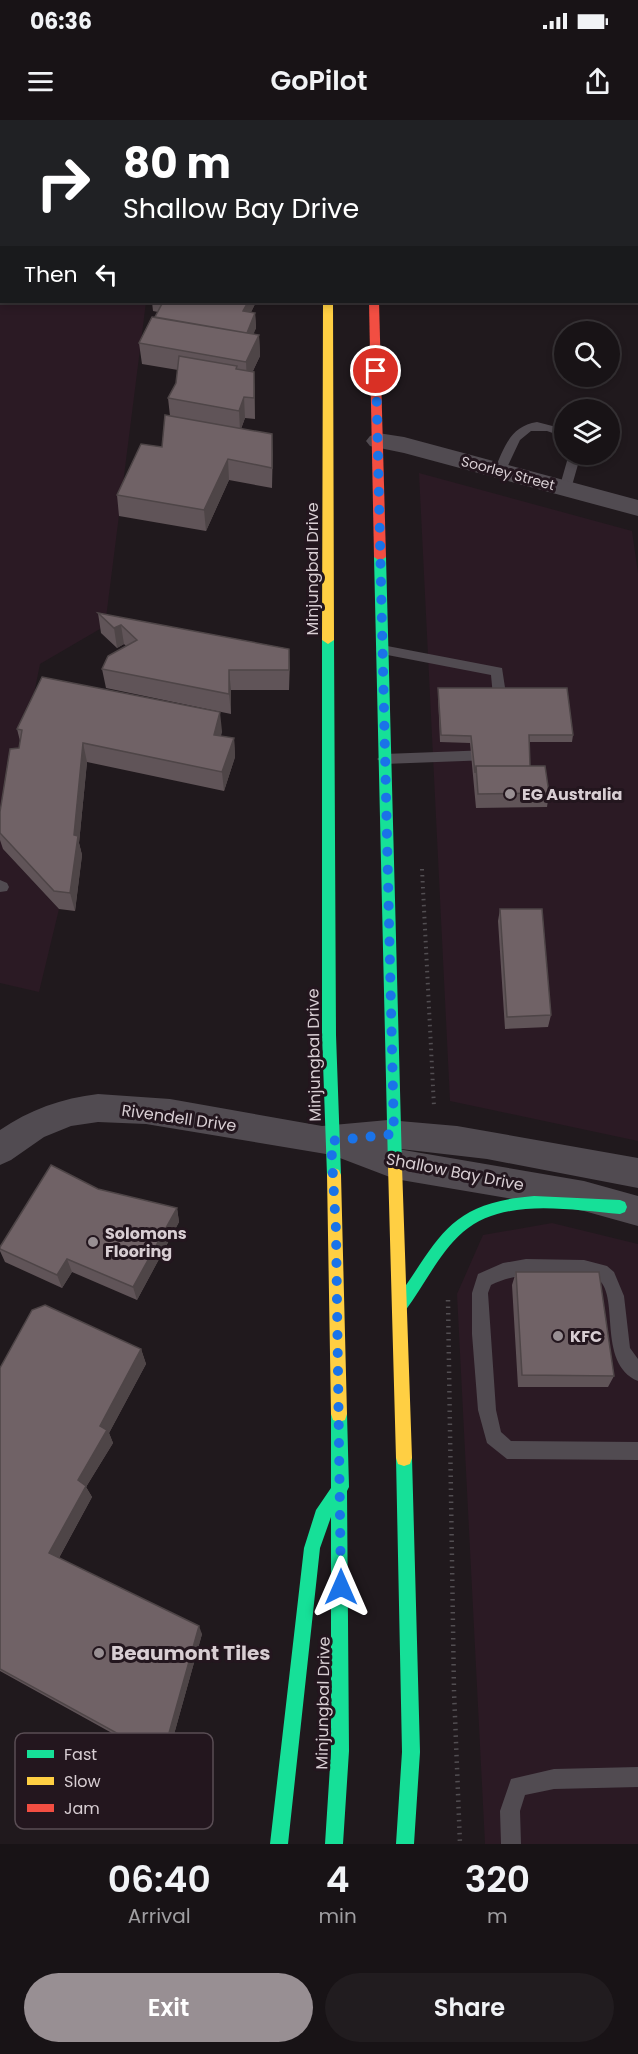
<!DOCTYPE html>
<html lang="en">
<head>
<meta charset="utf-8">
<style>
	:root { --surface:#181316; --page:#211c1f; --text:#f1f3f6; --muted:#9f9ea1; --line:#363235; --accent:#988f93 }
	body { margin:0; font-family:Poppins,sans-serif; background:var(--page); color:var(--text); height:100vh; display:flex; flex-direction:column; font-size:22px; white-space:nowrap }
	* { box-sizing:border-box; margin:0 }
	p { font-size:20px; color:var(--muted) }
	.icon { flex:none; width:33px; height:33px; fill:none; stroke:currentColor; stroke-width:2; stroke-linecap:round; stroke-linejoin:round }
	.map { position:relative; height:1724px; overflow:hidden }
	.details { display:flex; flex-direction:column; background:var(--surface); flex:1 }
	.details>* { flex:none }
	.banner { position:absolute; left:0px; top:0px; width:639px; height:183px; box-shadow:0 3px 9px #0003,0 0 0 2px var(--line); background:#202124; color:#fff; overflow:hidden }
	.controls { position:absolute; left:554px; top:201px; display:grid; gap:12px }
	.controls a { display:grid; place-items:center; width:66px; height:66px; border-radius:50%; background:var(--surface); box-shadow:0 3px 9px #0003,0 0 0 2px var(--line); font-size:30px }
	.pin { position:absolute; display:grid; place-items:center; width:51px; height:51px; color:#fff; margin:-26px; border:3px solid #fff; border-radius:50%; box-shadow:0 2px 6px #0007 }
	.me { position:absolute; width:66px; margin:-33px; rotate:0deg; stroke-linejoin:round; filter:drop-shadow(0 0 4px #0008) }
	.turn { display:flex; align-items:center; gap:21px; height:126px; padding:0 24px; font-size:27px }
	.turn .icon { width:78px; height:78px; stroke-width:2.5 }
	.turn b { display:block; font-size:42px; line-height:51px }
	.then { display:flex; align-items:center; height:57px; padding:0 24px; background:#0003; gap:12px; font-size:22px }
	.eta { display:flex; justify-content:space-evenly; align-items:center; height:102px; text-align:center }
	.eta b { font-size:36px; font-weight:600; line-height:42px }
	.button { display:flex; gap:12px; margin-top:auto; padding:12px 24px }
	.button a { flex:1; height:69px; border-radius:36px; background:var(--accent); color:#fff; font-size:24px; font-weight:600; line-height:69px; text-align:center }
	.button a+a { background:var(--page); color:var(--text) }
	.status { display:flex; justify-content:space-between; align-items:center; height:42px; padding:0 30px; background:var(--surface); direction:ltr }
	.status svg { height:16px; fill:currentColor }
	header { display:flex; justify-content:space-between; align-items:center; height:78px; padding:0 24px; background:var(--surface); font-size:27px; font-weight:600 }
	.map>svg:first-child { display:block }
	.built { fill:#2b1a24 }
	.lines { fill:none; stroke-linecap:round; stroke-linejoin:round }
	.path-far2 { stroke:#524e52; stroke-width:3; stroke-dasharray:1 3; stroke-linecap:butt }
	.path-far1 { stroke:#524e52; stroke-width:4; stroke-dasharray:1.5 4.5; stroke-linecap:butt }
	.path { stroke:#524e52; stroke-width:4.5; stroke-dasharray:1.5 5; stroke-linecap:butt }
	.lane { fill:#514b51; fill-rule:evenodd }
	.street { fill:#514b51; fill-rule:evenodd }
	.fast { fill:#16e098; fill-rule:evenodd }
	.slow { fill:#ffcf43; fill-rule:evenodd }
	.jam { fill:#f24e42; fill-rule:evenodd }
	.wall { fill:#605458 }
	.shaded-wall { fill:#4e4547 }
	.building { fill:#706266; stroke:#4e4547; stroke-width:1.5 }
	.route { stroke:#1a73e8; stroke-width:10; stroke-dasharray:0 18 }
	.poi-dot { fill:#988f93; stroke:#23161e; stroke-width:2 }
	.labels { text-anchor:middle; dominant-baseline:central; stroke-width:6; stroke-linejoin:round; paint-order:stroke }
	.far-street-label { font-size:14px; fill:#d8ced3; stroke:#23161e }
	.street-label { font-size:16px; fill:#d8ced3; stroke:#23161e }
	.poi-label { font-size:16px; font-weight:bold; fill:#d8ced3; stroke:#23161e; text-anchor:start }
	.near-poi-label { font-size:20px; font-weight:bold; fill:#d8ced3; stroke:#23161e; text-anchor:start }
	.key { fill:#23161e; stroke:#594d54; stroke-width:1.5 }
	.key-label { font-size:16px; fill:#d8ced3 }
</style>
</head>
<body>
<div class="status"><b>06:36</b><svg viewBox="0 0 49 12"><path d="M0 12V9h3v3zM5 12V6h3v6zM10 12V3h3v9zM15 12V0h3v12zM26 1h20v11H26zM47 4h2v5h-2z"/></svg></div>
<header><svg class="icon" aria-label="menu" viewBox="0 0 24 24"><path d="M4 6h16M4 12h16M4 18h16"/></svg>GoPilot<svg class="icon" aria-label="share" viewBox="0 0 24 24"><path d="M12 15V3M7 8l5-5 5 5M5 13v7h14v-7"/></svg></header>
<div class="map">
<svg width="638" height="1724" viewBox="0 0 638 1724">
	<rect width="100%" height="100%" fill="#20191d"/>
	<path class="built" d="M0,0L45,1L2,2V182H146L105,506L40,544L3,729L59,789L39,872L0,863Z
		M419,353L632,411L638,453V1021L450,981Z
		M552,1103L638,1124V1724H485L457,1174L483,1115Z"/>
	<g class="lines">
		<path class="path-far2" d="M411,0H566"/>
		<path class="path-far1" d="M422,749L434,987"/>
		<path class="path" d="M448,1180L454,1571L460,1724"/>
		<path class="lane" d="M584,0H594L583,2Z
			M627,0H637L638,2H628Z
			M537,302L564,309V317L547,311H531L520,320L504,354H496L494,351C504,328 510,306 537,302Z
			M569,334H581L571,369L565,373L559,369Z
			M382,525L502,548L508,587L501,592L494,587L491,555L377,533L376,530Z
			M490,630L497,635L490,640L384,644L377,639L384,634Z
			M0,760L7,763L9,767L7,771L0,772Z
			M526,1139L584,1140L607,1146L614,1152L624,1176L630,1228L638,1239V1261C595,1243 622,1172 596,1158C584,1152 566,1154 554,1154C531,1154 511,1155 491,1165L488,1173L496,1290L501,1312L511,1321L638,1322V1340L507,1339L487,1323L478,1290L472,1214V1173L478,1154L503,1143Z
			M638,1647V1667L554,1669L525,1675L520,1691L521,1724H501L500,1691L511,1659L554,1649Z"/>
		<path class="street" d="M592,0H627L628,2H591Z
			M378,313L404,317L638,380V396L404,333L370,326L366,321L370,316Z
			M98,974L170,979L322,1006L388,1000L457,1006L638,1038V1068L487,1039L392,1028L584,1061L638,1076V1106L584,1091L395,1059L332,1035L146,1004L98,1002L71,1006L44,1017L11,1040L0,1045V1010C29,990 62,978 98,974Z"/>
		<path class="fast" d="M211,0H232L234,2H212Z
			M324,0H332V2H324Z
			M366,0H374V2H366Z
			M380,433L386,437L402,1046L400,1051L395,1053L390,1051L388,1046L374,437Z
			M328,516L334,520L336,915L341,1055L339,1060L334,1062L329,1060L327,1055L322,915V520Z
			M534,1076L620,1080L625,1082L627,1087L625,1092L620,1094C570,1090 504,1077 463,1112C439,1133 424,1166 405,1191L400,1193L395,1191L392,1186L395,1181C441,1117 447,1083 534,1076Z
			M339,1286L345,1288L347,1294L349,1367L347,1371L349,1631L343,1724H325L331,1631V1397L320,1428L288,1724H270L304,1428L316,1390L331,1368V1294L333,1288Z
			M404,1330L410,1332L412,1338L420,1632L414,1724H396L402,1632L396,1338L398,1332Z"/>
		<path class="slow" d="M323,182H333L334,520L328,524L322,520Z
			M395,1039L400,1041L402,1046L412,1338L410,1344L404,1346L398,1344L396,1338L388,1046L390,1041Z
			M334,1048L339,1050L341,1055L347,1294L345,1300L339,1302L333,1300L331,1294L327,1055L329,1050Z"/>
		<path class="jam" d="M369,182H379L386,437L380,441L374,437Z"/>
	</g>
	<path class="wall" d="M0,12H2V117H0Z
		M152,182H256L251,192L255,193L256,208L253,214L259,215L260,236L253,251L255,273V299L245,298L241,309L272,314V368L229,360L206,411L119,396L117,375L162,327L170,296L168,278L176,263L178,250L142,244L139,223L158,192L153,191Z
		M98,493L289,529V570H231V594L106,568L102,549L126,526L124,524L117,528L101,513Z
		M438,568L573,615L572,622H529L530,646L549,673L547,687L476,688L470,623L440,622L438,575Z
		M17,609L222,611L221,616L234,618L235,637L224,671L87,642L79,723L82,735L75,791L59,789L3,729L0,720V692L19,628L20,621Z
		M500,789L551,895L548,907L505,909L498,801Z
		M98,1069L177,1088L179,1102L137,1180L72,1152L62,1168L5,1142L0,1131V1127Z
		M516,1152L614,1256L608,1267H518L512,1165Z
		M141,1229L146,1244L109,1313L113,1323L86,1367L92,1377L59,1438L202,1514L166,1643L0,1551V1248Z"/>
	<path class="shaded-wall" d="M248,182H256L244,207L243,191Z
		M255,193L256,208L246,233L245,218Z
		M259,215L260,236L247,263L246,242Z
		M254,252L255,273V299L254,278Z
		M244,277L245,298L240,311L239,291Z
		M272,314L273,335L272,368Z
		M228,339L229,360L206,411L204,390Z
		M121,505L124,524L117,528L114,508Z
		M289,529L290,548L289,570Z
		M229,550L231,570V594L229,574Z
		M220,592L222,611L215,634L214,615Z
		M234,618L235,637L224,671L222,652Z
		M83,623L87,642L79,723L82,735L75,791L70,773L74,715Z
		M177,1088L179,1102L137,1180L133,1167Z
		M67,1139L72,1152L62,1168L57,1155Z
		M141,1229L146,1244L109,1313L113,1323L86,1367L92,1377L56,1443L49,1433L78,1360L100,1306Z
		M199,1506L202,1514L166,1643L162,1638Z"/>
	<path class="building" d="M0,12H2V47H0Z
		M0,64H2V96H0Z
		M163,182H248L243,191L255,193L247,213L155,197Z
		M152,197L259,215L246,242L139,223Z
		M179,236L237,246L236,249L254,252V278L244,277L239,291L168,278L176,263Z
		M165,295L272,314V348L228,339L204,390L117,375L141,324L162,327Z
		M98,493L289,529V550H229V574L102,549L108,536L137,520L121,505L114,508Z
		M42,557L220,592L214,615L234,618L222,652L83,623L74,715L78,716L70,773L54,771L0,713V692L10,629L19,628L22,610L17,609Z
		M438,568H567L573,615H529L530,646H476L475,653L471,616L441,615Z
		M476,646H545L549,673L478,674Z
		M500,789H542L551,895L507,897Z
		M51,1045L98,1069L177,1088L133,1167L67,1139L57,1155L0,1129V1127Z
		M516,1152H599L614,1256L522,1255Z
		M45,1185L141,1229L100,1306L107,1310L78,1360L86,1366L49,1433L199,1506L162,1638L0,1549V1248L32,1190Z"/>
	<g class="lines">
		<path class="route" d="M341,1467L336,1110L331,1021L394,1014L376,251"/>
	</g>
	<g class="poi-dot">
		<circle cx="510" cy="674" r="6"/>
		<circle cx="93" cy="1122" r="6"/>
		<circle cx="558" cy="1216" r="6"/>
		<circle cx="99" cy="1533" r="6"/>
	</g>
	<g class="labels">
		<g class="far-street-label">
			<text transform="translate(508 353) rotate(15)">Soorley Street</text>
		</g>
		<g class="street-label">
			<text transform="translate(312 449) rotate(-90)">Minjungbal Drive</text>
			<text transform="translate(314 935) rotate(-91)">Minjungbal Drive</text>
			<text transform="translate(179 998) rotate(8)">Rivendell Drive</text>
			<text transform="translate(455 1052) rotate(11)">Shallow Bay Drive</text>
			<text transform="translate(323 1583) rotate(-89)">Minjungbal Drive</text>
		</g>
		<g class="poi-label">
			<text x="522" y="674">EG Australia</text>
			<text x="105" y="1113">Solomons<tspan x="105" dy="18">Flooring</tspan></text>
			<text x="570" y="1216">KFC</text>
		</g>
		<g class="near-poi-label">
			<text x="111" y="1533">Beaumont Tiles</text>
		</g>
	</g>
	<rect x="15" y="1613" width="198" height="96" rx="9" class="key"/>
	<rect x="27" y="1630" width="27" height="8" fill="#16e098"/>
	<rect x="27" y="1657" width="27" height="8" fill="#ffcf43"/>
	<rect x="27" y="1684" width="27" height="8" fill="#f24e42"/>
	<g class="key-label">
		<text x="64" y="1640">Fast</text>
		<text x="64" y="1667">Slow</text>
		<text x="64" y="1694">Jam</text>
	</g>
</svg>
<div class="controls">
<a><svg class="icon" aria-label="search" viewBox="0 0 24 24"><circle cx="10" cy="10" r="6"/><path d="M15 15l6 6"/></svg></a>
<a><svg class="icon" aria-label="layers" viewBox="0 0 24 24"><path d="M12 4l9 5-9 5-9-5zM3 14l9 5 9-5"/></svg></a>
</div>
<div class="pin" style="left:376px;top:251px;background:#d93025"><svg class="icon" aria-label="arrive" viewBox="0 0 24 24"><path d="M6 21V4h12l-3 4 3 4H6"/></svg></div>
<svg class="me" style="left:341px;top:1467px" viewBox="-20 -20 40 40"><path d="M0-17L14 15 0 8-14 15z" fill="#1a73e8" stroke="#fff" stroke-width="4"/></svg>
<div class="banner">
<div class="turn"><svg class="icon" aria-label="right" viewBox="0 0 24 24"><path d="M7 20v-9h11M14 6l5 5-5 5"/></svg><div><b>80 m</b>Shallow Bay Drive</div></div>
<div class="then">Then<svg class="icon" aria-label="left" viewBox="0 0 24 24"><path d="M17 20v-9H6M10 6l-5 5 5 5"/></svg></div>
</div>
</div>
<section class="details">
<div class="eta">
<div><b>06:40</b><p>Arrival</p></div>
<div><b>4</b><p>min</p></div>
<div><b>320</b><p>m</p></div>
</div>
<div class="button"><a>Exit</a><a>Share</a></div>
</section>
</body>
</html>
